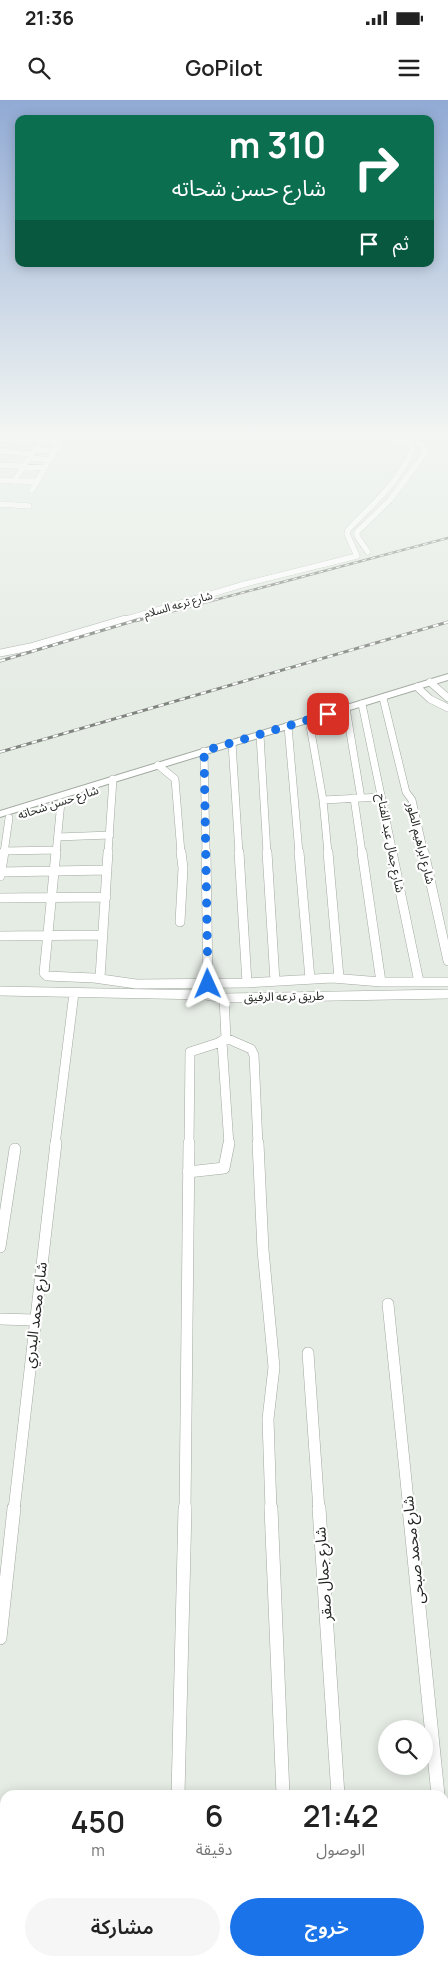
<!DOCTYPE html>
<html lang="ar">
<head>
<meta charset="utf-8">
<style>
	:root { --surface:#fff; --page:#f6f6f6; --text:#222; --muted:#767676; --accent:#1a73e8 }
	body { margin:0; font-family:Manrope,"Noto Sans Arabic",sans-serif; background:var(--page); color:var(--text); direction:rtl; height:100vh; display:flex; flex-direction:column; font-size:19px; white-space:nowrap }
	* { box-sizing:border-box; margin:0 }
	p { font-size:16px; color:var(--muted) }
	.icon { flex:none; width:28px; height:28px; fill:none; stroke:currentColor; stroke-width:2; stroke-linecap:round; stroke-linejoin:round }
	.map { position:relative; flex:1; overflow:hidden; direction:ltr }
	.panel { position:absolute; left:0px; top:1690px; width:449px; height:176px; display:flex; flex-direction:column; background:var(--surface); border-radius:15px 15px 0 0; box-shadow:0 2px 12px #0003; direction:rtl }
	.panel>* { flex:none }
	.banner { position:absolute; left:15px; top:15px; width:419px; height:152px; border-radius:10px; box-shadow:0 2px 12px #0003; direction:rtl; background:#0b6e4f; color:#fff; overflow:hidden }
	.controls { position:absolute; left:378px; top:1620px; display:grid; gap:10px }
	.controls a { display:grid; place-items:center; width:55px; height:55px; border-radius:50%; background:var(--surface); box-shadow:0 2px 12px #0003; font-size:25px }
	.pin { position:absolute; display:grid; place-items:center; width:42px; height:42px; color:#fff; margin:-21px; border-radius:10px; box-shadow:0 2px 8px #0006 }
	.me { position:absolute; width:55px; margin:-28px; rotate:359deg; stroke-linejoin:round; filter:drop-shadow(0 0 4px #0008) }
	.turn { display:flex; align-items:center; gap:18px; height:105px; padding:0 25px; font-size:22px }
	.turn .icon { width:65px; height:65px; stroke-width:2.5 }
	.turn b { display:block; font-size:35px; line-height:42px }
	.then { display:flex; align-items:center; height:48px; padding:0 25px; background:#0003; gap:10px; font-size:19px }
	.eta { display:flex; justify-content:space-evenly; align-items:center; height:85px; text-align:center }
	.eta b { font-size:30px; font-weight:600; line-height:35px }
	.button { display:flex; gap:10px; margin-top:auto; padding:10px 25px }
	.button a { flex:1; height:58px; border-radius:30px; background:var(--accent); color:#fff; font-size:20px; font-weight:600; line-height:58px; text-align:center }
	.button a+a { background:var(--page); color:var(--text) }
	.status { display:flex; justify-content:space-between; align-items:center; height:35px; padding:0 25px; background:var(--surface); direction:ltr }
	.status svg { height:14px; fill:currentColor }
	header { display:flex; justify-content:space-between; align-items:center; height:65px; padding:0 25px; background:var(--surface); font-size:22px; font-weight:600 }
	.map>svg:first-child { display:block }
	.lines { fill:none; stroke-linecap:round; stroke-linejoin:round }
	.street-far4-casing { stroke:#a2a9a1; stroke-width:6 }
	.street-far3-casing { stroke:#a2a9a1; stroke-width:8 }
	.street-far2-casing { stroke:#a2a9a1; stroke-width:10 }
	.street-far1-casing { stroke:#a2a9a1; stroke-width:12 }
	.street-casing { stroke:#a2a9a1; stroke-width:14 }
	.secondary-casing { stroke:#a2a9a1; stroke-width:2 }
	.street-far4 { stroke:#fff; stroke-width:5.5 }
	.street-far3 { stroke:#fff; stroke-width:7 }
	.street-far2 { stroke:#fff; stroke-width:9 }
	.street-far1 { stroke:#fff; stroke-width:11 }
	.street { stroke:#fff; stroke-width:13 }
	.secondary { fill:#fff; fill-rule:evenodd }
	.rail-far1-casing { stroke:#7f847e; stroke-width:2.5 }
	.rail-casing { stroke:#7f847e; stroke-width:3 }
	.rail-far1 { stroke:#fff; stroke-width:1; stroke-dasharray:4.5; stroke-linecap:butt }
	.rail { stroke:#fff; stroke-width:2; stroke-dasharray:5.5; stroke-linecap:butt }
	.route { stroke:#1a73e8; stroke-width:9; stroke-dasharray:0 16.2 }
	.labels { text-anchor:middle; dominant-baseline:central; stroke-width:4.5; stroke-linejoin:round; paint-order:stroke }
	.far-street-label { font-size:11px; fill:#222522; stroke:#fff }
	.street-label { font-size:12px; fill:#222522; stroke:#fff }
	.near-street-label { font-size:15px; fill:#222522; stroke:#fff }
</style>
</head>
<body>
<div class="status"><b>21:36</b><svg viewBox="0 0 49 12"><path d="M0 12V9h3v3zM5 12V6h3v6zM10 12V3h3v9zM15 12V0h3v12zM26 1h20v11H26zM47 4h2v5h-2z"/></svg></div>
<header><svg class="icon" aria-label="menu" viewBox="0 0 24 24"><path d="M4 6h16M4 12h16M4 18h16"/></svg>GoPilot<svg class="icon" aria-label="search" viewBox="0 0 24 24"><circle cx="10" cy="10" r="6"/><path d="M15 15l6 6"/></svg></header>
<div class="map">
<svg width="448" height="1866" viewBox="0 0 448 1866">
	<rect width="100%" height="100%" fill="#e5ece4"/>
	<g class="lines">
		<g class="street-far4-casing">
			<path id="street-far4" d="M0,339L59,343
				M35,350L55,351
				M0,351L32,354
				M29,358L50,360
				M0,365L45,368
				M0,380L36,382
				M14,381L45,334
				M32,390L65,334
				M0,404L29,406
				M368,452L357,436V432L390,400L426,352L420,344L407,339
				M120,521L245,484L357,456L347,434L348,430C372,404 400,382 413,348L407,343L374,334"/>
		</g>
		<g class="street-far3-casing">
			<path id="street-far3" d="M0,553L30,547L125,519
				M430,582L448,598
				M417,587L430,599L448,608
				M383,598L406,692L412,700L424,753
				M362,604L393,753
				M346,608L361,698
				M309,620L323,700L328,753
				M288,626L299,753
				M260,635L267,753
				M232,643L239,753
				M204,651L206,753
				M158,665L175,679L181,753
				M354,698L362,753
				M323,700L381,697
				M58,737L110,735
				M4,751L56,750
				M4,753L9,718
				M56,753L61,702
				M108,753L113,679"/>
		</g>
		<g class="street-far2-casing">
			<path id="street-far2" d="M56,752L44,873L47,876L94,878L136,884L247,883L332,878L381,882H448
				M206,752L208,884
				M239,752L247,883
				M267,752L275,881
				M299,752L310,879
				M328,752L339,878
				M362,752L381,882
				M392,752L419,882
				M424,752L448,861
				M0,772L107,770
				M0,776L4,752
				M0,798L106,797
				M180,822L183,768L181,752
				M0,836L103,835
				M100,878L108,752
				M0,891L206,895L224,898L448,894
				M226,938L251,949L254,955L258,1045
				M222,942L229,1045
				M55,1045L74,893
				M189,1045L190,952L218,943L226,938L224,898"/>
		</g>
		<g class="street-far1-casing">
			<path id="street-far1" d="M258,1043L263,1150L274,1267L268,1319L271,1410
				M188,1072L224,1068L229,1043
				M0,1147L15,1049
				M388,1204L409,1410
				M0,1219L34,1220
				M308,1253L319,1410
				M14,1410L56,1043
				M185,1410L189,1043"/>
		</g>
		<g class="street-casing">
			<path id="street" d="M271,1408L283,1695
				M319,1408L338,1695
				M409,1408L438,1695
				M0,1538L14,1408
				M178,1695L185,1408
				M444,1748L448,1790
				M250,1861V1866
				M330,1861V1866
				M406,1861V1866
				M37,1866L38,1861
				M101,1866L102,1861"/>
		</g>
		<g class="secondary-casing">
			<path id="secondary" d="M448,574V580L0,717V711Z
				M0,1819L5,1820V1840L0,1839Z
				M444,1824L448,1825V1845L444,1844Z"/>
		</g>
		<use href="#street-far4" class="street-far4"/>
		<use href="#street-far3" class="street-far3"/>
		<use href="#street-far2" class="street-far2"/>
		<use href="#street-far1" class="street-far1"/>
		<use href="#street" class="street"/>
		<use href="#secondary" class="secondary"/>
		<g class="rail-far1-casing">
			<path id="rail-far1" d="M136,521L448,438"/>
		</g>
		<g class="rail-casing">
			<path id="rail" d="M0,561L140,519
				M0,652L448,522"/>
		</g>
		<use href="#rail-far1" class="rail-far1"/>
		<use href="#rail" class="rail"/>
	</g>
	<linearGradient id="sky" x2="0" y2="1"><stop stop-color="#91aad4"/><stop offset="0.56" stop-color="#f3f6f3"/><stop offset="1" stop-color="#f3f6f3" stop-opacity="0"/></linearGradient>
	<rect width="448" height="595" fill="url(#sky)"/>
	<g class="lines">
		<path class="route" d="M208,884L204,651L328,614"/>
	</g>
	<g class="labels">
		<g class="far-street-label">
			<text transform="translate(178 504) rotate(-16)">شارع ترعه السلام</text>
		</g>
		<g class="street-label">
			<text transform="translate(58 702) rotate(-18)">شارع حسن شحاته</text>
			<text transform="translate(391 743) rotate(79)">شارع جمال عبد الفتاح</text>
			<text transform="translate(421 743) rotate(76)">شارع ابراهيم الطور</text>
			<text transform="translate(284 896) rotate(-1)">طريق ترعه الرفيق</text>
		</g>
		<g class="near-street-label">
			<text transform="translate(35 1215) rotate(-83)">شارع محمد البدري</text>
			<text transform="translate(413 1450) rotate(-96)">شارع محمد صبحى</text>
			<text transform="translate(323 1474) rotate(-94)">شارع جمال صقر</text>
		</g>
	</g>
</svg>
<div class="controls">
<a><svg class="icon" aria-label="search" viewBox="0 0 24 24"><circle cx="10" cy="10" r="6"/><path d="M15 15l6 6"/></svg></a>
</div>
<div class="pin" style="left:328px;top:614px;background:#d93025"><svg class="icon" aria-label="arrive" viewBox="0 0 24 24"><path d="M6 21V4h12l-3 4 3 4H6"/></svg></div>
<svg class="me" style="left:208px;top:884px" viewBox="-20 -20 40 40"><path d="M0-17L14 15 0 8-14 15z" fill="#1a73e8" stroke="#fff" stroke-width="4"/></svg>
<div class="banner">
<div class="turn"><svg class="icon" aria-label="right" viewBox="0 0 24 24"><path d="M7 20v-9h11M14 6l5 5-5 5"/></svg><div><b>310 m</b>شارع حسن شحاته</div></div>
<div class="then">ثم<svg class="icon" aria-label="arrive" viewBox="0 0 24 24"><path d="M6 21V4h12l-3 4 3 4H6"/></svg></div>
</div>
<section class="panel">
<div class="eta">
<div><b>21:42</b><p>الوصول</p></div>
<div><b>6</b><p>دقيقة</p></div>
<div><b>450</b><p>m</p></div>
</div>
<div class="button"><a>خروج</a><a>مشاركة</a></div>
</section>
</div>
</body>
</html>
